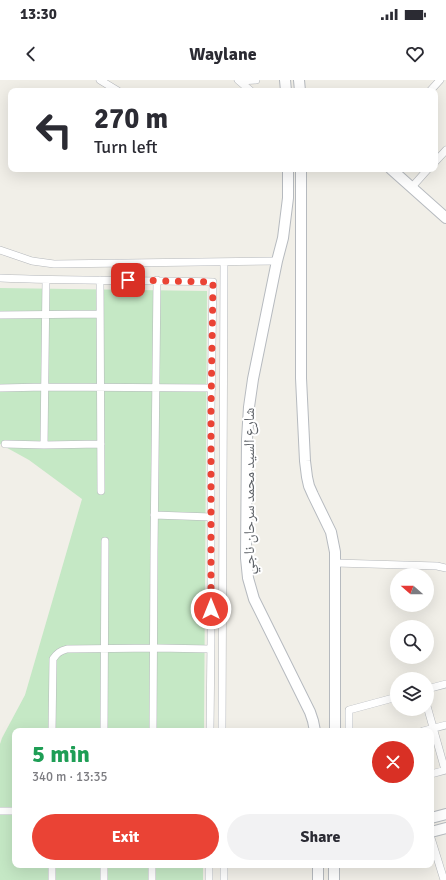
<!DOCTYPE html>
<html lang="en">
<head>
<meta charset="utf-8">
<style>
	:root { --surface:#fff; --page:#f2f2f3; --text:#2b2b33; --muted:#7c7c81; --accent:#ea4335 }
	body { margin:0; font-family:Signika,"Noto Naskh Arabic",sans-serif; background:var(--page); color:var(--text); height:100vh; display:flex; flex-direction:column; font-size:15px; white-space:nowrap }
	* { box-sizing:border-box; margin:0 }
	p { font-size:13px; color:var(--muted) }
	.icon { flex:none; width:22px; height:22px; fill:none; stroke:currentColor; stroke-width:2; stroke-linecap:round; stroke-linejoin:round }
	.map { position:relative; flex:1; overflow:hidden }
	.sheet { position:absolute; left:12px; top:648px; width:422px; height:140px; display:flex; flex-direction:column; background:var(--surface); border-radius:8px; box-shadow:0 4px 16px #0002 }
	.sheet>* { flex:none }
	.banner { position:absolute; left:8px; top:8px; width:430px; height:84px; border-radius:8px; box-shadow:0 4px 16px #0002; background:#fff; color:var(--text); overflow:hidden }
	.needle { width:26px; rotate:290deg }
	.buttons { position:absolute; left:390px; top:488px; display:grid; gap:8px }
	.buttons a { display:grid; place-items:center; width:44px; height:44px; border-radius:50%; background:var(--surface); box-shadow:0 4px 16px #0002; font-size:20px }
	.pin { position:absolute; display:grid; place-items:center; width:34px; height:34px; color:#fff; margin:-17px; border-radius:8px; box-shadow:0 2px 6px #0006 }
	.me { position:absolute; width:44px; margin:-22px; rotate:0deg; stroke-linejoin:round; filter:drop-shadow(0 0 3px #0008) }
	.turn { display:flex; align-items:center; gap:14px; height:84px; padding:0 20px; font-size:18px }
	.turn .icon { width:52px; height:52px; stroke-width:2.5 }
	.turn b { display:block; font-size:28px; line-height:34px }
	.round { display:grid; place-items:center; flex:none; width:42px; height:42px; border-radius:21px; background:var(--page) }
	.headline { display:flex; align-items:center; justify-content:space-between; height:68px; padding:0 20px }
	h1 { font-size:24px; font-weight:700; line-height:30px; color:#1e9e55 }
	.cta { display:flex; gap:8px; margin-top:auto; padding:8px 20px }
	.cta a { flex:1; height:46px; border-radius:24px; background:var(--accent); color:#fff; font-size:16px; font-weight:700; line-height:46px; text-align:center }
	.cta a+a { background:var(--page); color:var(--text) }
	.status { display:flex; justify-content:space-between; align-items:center; height:28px; padding:0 20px; background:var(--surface); direction:ltr }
	.status svg { height:11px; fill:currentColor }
	header { display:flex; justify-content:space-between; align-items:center; height:52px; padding:0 20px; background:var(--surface); font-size:18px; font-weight:700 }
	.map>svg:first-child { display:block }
	.green { fill:#c5e8c5 }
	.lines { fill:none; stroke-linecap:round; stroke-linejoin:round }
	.street-casing { stroke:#b5b8bc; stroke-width:8 }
	.secondary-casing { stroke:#b6babf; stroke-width:12 }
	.street { stroke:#fff; stroke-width:7 }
	.secondary { stroke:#fff; stroke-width:10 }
	.route { stroke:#ea4335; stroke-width:7; stroke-dasharray:0 12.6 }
	.labels { text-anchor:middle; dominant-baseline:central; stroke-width:4; stroke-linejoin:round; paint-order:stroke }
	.street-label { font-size:15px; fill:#5f6368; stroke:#fff }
</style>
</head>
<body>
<div class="status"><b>13:30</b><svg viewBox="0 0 49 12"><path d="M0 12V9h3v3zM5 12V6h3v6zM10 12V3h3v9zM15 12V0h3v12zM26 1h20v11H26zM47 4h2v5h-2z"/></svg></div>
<header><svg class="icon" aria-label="back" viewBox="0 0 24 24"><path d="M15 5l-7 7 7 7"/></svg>Waylane<svg class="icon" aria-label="heart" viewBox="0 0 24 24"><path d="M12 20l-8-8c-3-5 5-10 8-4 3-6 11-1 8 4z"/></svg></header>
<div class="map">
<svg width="446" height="800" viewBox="0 0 446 800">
	<rect width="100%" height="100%" fill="#f1efe8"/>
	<path class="green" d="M0,208L207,211L204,651H15V785H203V800H0V664L2,658L25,615L82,419L29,380L0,364Z"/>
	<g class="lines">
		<g class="street-casing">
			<path id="street" d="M100,0L118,11
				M238,0L251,11
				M240,1L256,0
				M430,11L440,0
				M435,82L446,70
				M412,107L428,89
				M0,170L32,181L54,184L277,181
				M0,198C71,201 142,200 213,202L211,328V560L210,651
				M46,200L44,365L101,364
				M100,200L101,411
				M0,235L100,234
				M0,308L45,307L212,308
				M5,364L44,365
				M154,435L211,437
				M336,483L437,486L446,488
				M427,609L446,604
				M427,626L445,690
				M52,651L53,579C57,573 60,571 67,569L157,568L211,569
				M104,651L105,461
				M153,651L154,472L157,200
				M222,651L224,182
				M349,651V630L397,617
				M423,651L446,645
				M431,694L446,690
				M0,731H15
				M431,758L444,800
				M52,785V800
				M224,785V800
				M104,800V785
				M152,800V785
				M209,800V785"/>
		</g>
		<g class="secondary-casing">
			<path id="secondary" d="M285,0L286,11
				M299,0L300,11
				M288,89V118L283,158L277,181L253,299L249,327L247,359L246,478L248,498L254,519L310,632L313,641L315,651
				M301,89V298L305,381L307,397L309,406L313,415L331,452L335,472V651
				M391,89L446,138
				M431,738L446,734
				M431,752L446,748
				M318,785V800
				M334,800V785"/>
		</g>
		<use href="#street" class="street"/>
		<use href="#secondary" class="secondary"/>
	</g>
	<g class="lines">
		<path class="route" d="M128,200L213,202L211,328V529"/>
	</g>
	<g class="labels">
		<g class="street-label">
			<text transform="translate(249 411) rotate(-90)">شارع السيد محمد سرحان ناجي</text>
		</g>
	</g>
</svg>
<div class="buttons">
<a><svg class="needle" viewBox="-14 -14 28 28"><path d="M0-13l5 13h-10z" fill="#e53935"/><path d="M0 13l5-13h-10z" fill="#7c7c81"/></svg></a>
<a><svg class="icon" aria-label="search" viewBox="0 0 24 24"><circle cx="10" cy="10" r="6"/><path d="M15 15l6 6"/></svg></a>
<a><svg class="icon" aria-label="layers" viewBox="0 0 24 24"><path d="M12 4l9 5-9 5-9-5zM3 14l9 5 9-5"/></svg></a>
</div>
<div class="pin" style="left:128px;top:200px;background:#d93025"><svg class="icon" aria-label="arrive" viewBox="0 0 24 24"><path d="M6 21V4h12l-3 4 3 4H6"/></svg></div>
<svg class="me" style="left:211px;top:529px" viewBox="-20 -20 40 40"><circle r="17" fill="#ea4335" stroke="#fff" stroke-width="3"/><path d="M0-11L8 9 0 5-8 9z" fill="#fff"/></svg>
<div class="banner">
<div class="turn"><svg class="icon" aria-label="left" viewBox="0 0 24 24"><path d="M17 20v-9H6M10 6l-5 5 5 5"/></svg><div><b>270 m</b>Turn left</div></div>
</div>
<section class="sheet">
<div class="headline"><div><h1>5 min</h1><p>340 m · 13:35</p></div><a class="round" style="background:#d93025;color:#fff"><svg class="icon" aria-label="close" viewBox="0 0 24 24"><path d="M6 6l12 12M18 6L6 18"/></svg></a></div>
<div class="cta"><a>Exit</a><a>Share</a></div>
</section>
</div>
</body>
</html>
